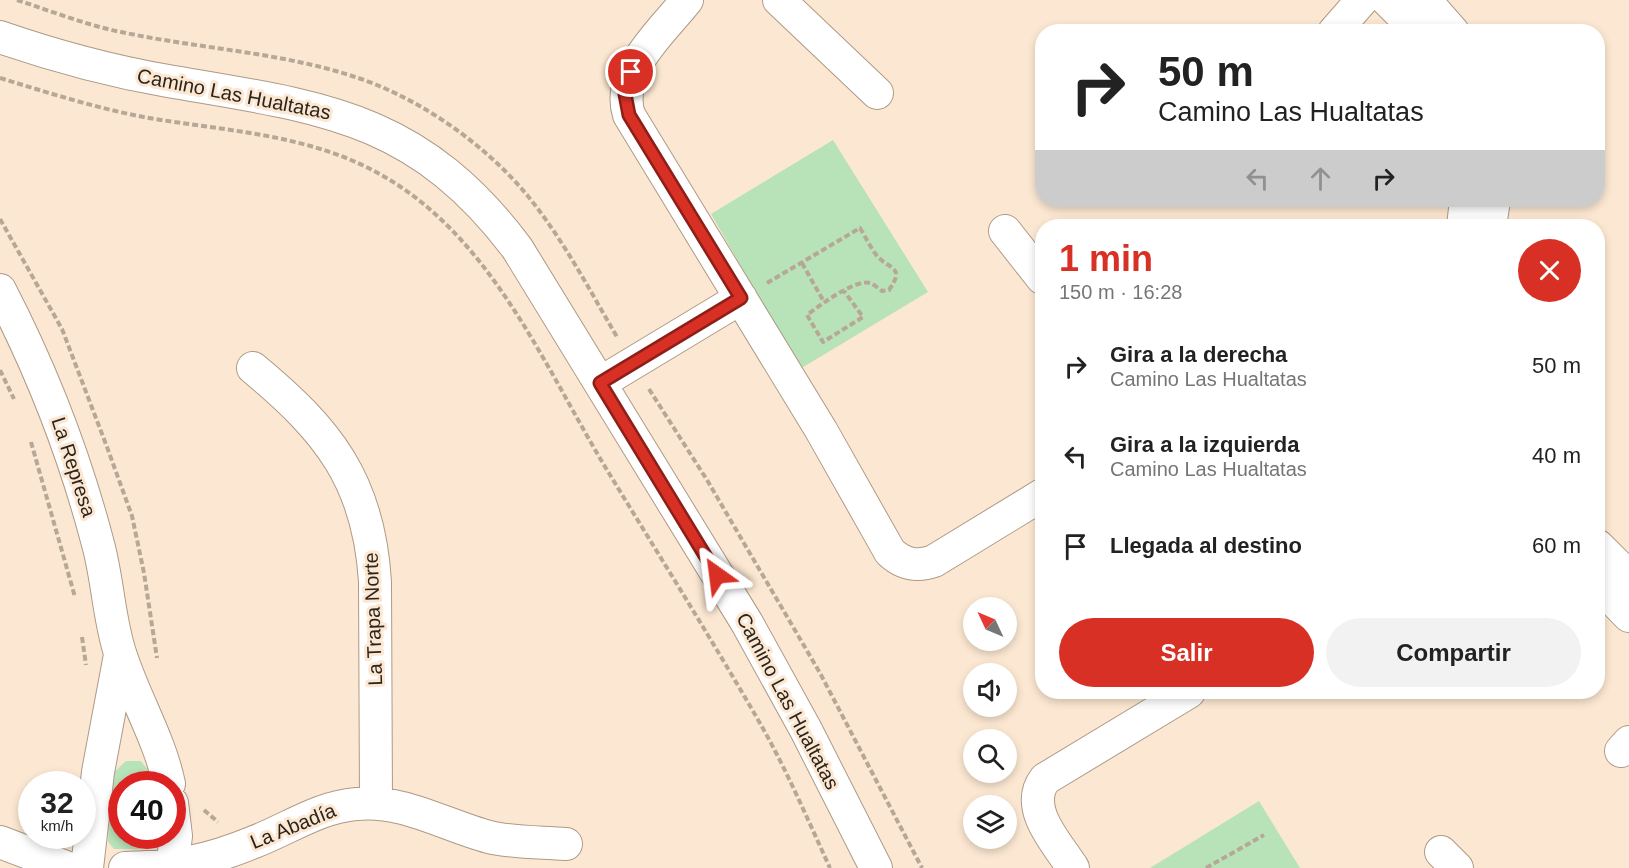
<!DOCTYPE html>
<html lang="es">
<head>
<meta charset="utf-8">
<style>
	:root { --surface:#fff; --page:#f2f2f2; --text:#222; --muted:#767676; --accent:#d93025 }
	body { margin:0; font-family:Arial,sans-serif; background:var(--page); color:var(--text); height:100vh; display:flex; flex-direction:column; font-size:22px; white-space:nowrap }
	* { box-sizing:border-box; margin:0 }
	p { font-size:20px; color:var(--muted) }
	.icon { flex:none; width:33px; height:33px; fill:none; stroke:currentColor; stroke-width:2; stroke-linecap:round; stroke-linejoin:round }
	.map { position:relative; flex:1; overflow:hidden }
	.drawer { position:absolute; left:1035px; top:219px; width:570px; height:480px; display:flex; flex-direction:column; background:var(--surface); border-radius:24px; box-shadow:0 3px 9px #0003 }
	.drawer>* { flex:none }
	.top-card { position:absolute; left:1035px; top:24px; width:570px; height:183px; border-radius:24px; box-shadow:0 3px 9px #0003; background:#fff; color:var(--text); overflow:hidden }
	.needle { width:39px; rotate:314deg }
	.tools { position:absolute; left:963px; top:597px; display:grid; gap:12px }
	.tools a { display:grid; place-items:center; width:54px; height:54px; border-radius:50%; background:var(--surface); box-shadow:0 3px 9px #0003; font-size:30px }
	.speed { position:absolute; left:18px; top:771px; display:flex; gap:12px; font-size:30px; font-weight:700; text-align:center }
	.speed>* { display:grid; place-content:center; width:78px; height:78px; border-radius:50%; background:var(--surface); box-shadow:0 3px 9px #0003; line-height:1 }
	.speed small { font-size:15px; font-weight:400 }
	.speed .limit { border:9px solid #d22; background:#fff; color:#111 }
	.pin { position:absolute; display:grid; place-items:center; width:51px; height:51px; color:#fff; margin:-26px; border:3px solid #fff; border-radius:50%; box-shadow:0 2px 6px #0007 }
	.me { position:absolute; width:66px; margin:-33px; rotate:329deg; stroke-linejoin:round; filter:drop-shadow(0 0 4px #0008) }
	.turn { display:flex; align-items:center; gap:21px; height:126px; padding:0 24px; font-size:27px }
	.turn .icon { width:78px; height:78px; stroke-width:2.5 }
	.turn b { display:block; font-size:42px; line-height:51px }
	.lanes { display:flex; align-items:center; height:57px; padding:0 24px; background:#0003; justify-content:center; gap:30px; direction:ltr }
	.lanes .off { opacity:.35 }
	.round { display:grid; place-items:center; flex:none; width:63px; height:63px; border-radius:32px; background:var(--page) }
	.head { display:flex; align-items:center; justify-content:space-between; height:102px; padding:0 24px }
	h1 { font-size:36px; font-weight:800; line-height:45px; color:var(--accent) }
	.action { display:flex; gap:12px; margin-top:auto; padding:12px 24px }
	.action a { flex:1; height:69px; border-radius:36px; background:var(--accent); color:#fff; font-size:24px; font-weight:800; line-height:69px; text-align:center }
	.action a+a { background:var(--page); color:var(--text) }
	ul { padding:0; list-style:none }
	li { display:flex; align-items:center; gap:18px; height:90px; padding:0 24px }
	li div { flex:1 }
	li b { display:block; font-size:22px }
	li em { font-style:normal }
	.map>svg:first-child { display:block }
	.green { fill:#b8e3b9 }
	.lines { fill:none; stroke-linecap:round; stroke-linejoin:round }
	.minor-casing { stroke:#ad9a86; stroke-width:34 }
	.path { stroke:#b7a796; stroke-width:4; stroke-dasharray:6 3; stroke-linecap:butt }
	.minor { stroke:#fff; stroke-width:32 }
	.route-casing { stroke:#8d1f18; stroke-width:15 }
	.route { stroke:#d93025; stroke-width:10 }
	.labels { text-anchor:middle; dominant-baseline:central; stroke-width:6; stroke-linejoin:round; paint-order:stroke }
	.street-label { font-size:20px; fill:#2c251d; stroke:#fce8d2 }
</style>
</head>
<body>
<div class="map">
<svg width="1629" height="868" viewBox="0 0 1629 868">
	<rect width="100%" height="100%" fill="#fce8d2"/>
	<path class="green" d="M833,140L928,292L800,369L711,214Z
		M126,761H141L152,775L153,784H122V836H157C152,854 130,848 114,849L108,842L111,775Z
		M1259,801L1300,868H1150Z"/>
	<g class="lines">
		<g class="minor-casing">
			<path id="minor" d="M687,0C662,32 615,71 629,115L821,430L890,552C904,565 917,567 934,561L1042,495
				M779,0L877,93
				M1387,0L1419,32
				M1425,0L1453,32
				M1334,32L1362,0
				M0,37C55,56 111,71 168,81C320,107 417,115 517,248L747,623L806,730L876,868
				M1463,226L1466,200
				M1490,226L1494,200
				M1005,231L1042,278
				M0,290C42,371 75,456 98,544C108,580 109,622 121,656C135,699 160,740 169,784
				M253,368C328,430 369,481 375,582L376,803
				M600,383L741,298
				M1598,546L1629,577
				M1598,584L1629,616
				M1621,751L1629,742
				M0,842L68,868
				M1441,852L1457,868
				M87,868L98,772L120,655
				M125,868C175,867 208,861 254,842C288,829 319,807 356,804C403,799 444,825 489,837C513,843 541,842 566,844
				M172,868L176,836L172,803
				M1073,868C1057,843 1023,808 1045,779L1189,692"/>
		</g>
		<path class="path" d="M17,0C51,11 86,25 121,32C195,48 277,52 349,75C415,95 483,142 527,195C563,239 589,289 617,337
			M0,78C49,93 99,109 149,118C226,131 306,134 376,172C490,233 543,364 607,470C657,552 709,635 757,718C785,766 807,818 830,868
			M0,219L62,329L107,447L132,516L144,573L157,658
			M802,263L824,302
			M767,283L860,228C865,236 871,249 878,257C891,270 905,267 889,290L882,291C879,289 874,284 870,283C854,279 819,306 807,315L823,342L863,317L844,291
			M0,370L14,399
			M649,389L707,480L820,673L922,868
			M31,442L75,597
			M82,637L86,665
			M204,810L218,822
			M1206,868L1264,835"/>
		<use href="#minor" class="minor"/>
	</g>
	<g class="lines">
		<g class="route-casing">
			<path id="route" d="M631,72L625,94L629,115L741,298L600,383L717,575"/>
		</g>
		<use href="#route" class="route"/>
	</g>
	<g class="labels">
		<g class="street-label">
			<text transform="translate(234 94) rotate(11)">Camino Las Hualtatas</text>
			<text transform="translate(74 467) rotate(72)">La Represa</text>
			<text transform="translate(373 619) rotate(-92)">La Trapa Norte</text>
			<text transform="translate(788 701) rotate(62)">Camino Las Hualtatas</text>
			<text transform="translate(293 826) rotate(-22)">La Abadía</text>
		</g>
	</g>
</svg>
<div class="tools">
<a><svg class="needle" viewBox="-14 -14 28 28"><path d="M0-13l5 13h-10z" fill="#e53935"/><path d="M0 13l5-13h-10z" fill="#767676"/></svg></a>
<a><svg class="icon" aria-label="sound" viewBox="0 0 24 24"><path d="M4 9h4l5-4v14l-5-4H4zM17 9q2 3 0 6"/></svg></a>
<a><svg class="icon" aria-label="search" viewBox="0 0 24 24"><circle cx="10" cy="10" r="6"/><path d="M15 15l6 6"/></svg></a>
<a><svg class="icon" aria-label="layers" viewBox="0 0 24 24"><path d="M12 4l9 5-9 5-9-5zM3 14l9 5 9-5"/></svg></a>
</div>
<div class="speed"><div>32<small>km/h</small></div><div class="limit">40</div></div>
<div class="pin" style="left:631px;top:72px;background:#d93025"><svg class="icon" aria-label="arrive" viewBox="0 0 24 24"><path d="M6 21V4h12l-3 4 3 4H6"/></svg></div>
<svg class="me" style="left:717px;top:575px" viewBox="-20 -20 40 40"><path d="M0-17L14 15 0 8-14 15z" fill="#d93025" stroke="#fff" stroke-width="4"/></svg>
<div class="top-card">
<div class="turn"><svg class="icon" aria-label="right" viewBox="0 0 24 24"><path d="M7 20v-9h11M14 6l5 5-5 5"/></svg><div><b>50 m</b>Camino Las Hualtatas</div></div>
<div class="lanes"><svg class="icon off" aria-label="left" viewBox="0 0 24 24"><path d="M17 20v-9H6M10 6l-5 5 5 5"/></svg><svg class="icon off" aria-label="ahead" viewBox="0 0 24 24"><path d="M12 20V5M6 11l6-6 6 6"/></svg><svg class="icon" aria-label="right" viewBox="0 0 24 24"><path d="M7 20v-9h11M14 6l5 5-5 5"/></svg></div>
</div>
<section class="drawer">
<div class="head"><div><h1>1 min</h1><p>150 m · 16:28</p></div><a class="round" style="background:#d93025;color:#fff"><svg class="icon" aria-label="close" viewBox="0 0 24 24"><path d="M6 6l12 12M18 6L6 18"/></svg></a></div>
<ul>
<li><svg class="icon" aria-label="right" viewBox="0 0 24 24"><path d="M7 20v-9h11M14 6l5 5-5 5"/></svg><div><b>Gira a la derecha</b><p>Camino Las Hualtatas</p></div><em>50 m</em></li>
<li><svg class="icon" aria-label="left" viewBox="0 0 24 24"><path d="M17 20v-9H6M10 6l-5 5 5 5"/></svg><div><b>Gira a la izquierda</b><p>Camino Las Hualtatas</p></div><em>40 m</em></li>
<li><svg class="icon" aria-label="arrive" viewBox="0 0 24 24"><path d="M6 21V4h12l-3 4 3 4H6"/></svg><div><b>Llegada al destino</b></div><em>60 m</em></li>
</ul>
<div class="action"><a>Salir</a><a>Compartir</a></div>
</section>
</div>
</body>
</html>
